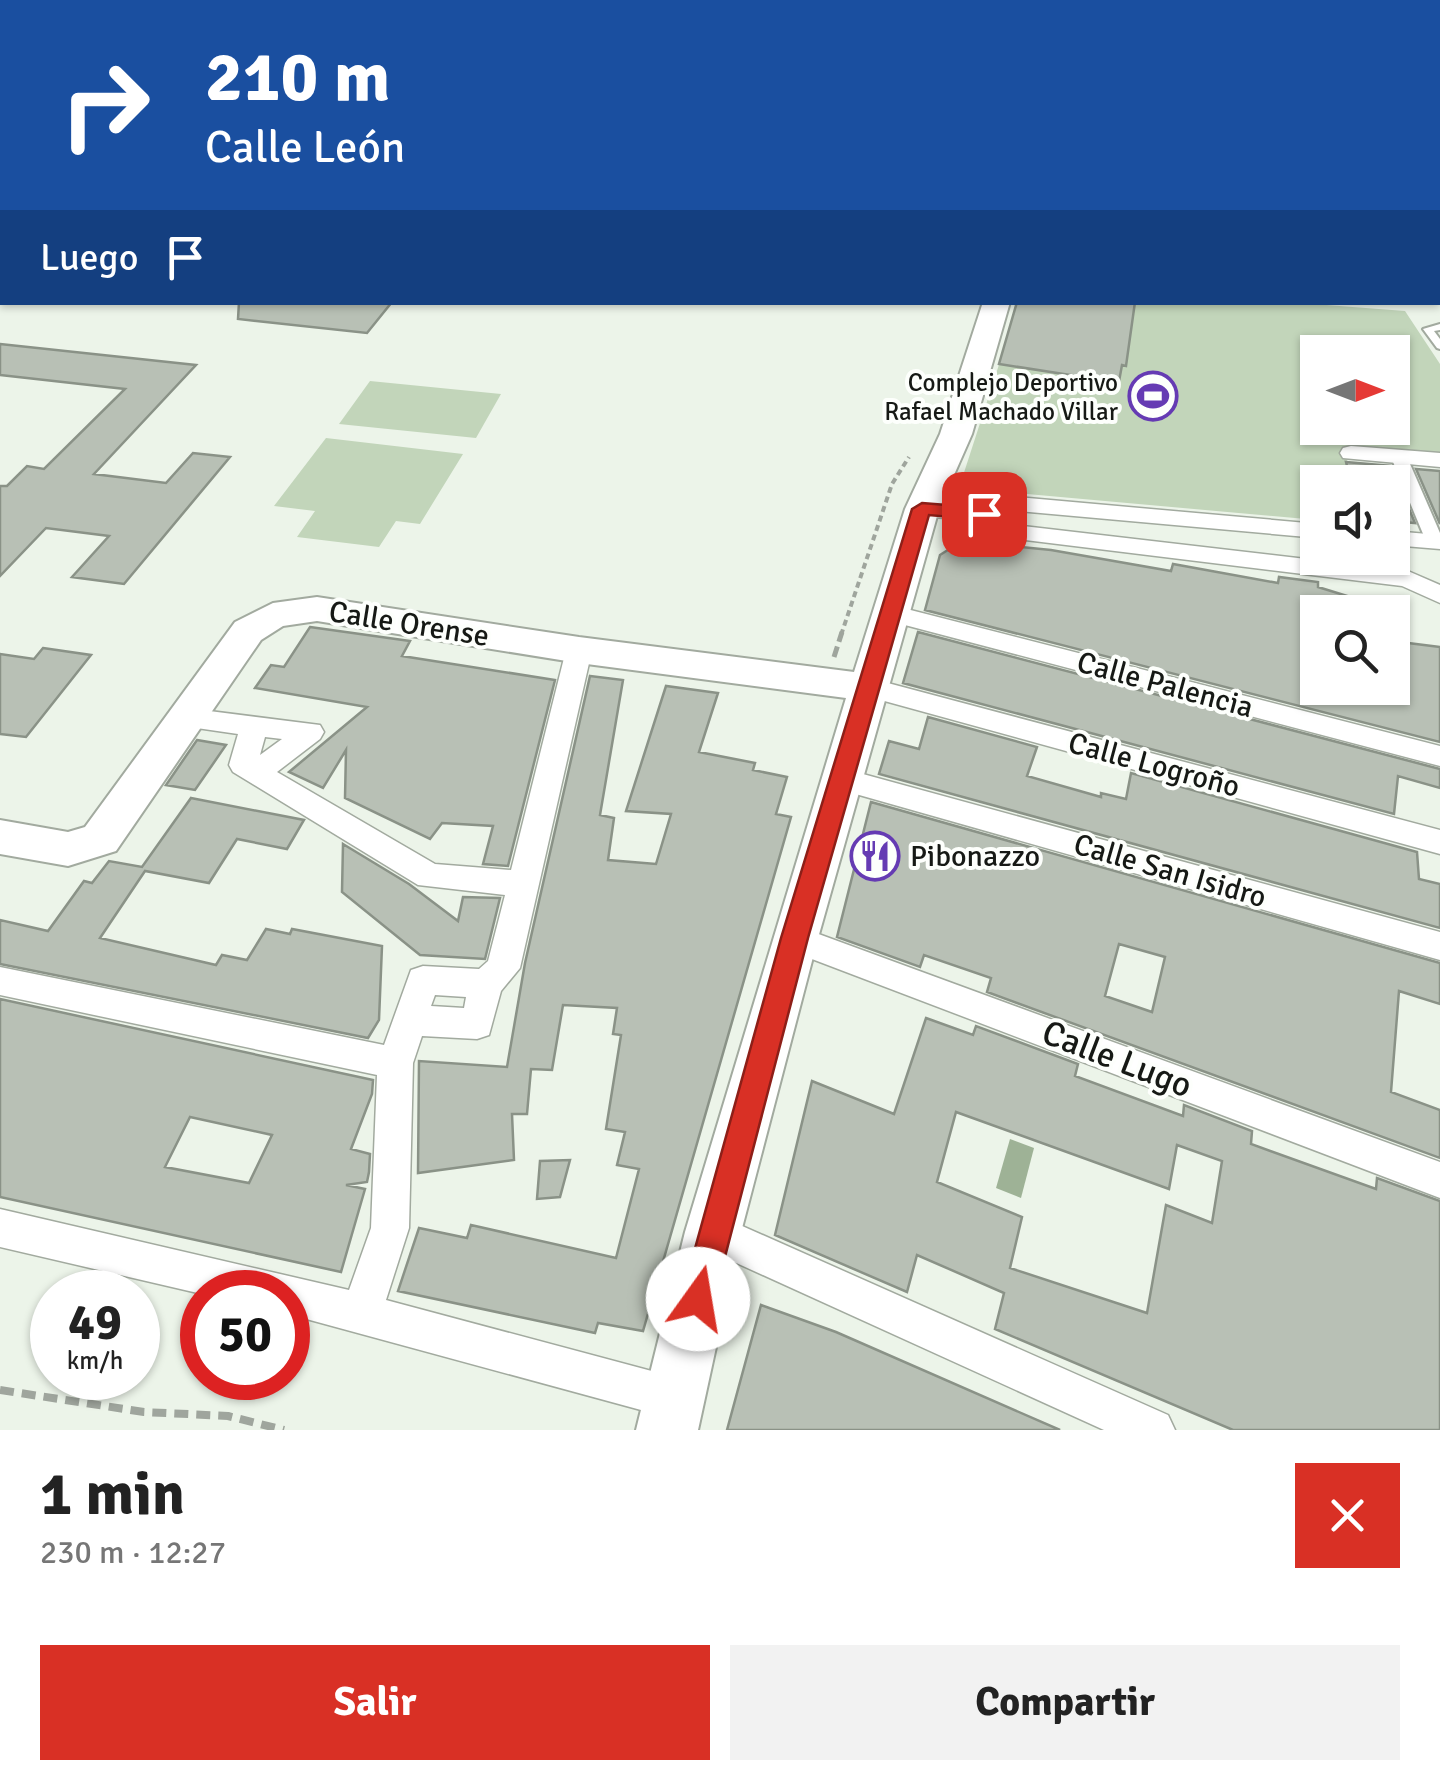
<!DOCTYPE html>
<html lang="es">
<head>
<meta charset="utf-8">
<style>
	:root { --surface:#fff; --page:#f2f2f2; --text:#222; --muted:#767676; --accent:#d93025 }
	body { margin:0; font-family:Signika,sans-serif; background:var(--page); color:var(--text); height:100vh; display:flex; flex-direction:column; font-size:38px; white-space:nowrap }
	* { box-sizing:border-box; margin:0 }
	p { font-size:32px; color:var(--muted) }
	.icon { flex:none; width:55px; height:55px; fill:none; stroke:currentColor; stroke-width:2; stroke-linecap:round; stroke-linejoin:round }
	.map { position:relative; height:1430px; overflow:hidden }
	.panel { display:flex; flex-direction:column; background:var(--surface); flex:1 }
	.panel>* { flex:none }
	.top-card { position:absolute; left:0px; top:0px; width:1440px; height:305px; box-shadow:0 2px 8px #0004; background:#1a4fa0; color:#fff; overflow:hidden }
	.needle { width:65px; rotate:90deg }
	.fabs { position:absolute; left:1300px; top:335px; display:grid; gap:20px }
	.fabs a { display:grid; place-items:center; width:110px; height:110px; border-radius:0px; background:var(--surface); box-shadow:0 2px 8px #0004; font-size:50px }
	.speed { position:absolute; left:30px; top:1270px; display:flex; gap:20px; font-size:50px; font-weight:700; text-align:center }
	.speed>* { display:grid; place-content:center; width:130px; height:130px; border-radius:50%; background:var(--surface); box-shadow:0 2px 8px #0004; line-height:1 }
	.speed small { font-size:25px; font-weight:400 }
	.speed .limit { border:15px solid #d22; background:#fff; color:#111 }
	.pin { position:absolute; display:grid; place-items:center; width:85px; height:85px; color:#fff; margin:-42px; border-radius:20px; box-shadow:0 5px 15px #0006 }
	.me { position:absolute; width:110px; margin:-55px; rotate:13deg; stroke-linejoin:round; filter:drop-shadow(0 0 8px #0008) }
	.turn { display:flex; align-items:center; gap:35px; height:210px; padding:0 40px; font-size:45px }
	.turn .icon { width:130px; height:130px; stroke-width:2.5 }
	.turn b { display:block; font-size:70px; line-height:85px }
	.then { display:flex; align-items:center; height:95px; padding:0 40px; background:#0003; gap:20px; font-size:38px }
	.round { display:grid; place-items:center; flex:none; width:105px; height:105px; border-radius:0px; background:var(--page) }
	.head { display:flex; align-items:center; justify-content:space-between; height:170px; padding:0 40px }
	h1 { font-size:60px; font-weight:700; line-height:75px }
	.primary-button { display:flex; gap:20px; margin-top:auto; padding:20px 40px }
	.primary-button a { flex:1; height:115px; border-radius:0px; background:var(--accent); color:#fff; font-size:40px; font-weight:700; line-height:115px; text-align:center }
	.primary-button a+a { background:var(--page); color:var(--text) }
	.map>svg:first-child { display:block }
	.green { fill:#c2d5ba; fill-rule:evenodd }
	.water { fill:#9eb296 }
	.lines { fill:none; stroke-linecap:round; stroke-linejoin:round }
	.taxiway { fill:#939991; fill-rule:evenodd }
	.runway { fill:#939991; fill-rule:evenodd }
	.building { fill:#b8c0b5; stroke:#8a9287; stroke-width:2.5; fill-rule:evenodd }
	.service-casing { stroke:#a2aa9f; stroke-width:4 }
	.pedestrian-casing { stroke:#a2aa9f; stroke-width:4 }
	.minor-casing { stroke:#a2aa9f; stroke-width:3 }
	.tertiary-casing { stroke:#a2aa9f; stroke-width:39 }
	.secondary-casing { stroke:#a2aa9f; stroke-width:4 }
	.path-far2 { stroke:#9fa59d; stroke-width:4; stroke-dasharray:6 4; stroke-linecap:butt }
	.path-far1 { stroke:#9fa59d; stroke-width:5; stroke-dasharray:11 5; stroke-linecap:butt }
	.path { stroke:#9fa59d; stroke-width:8; stroke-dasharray:14 8; stroke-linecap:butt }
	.service { fill:#fff; fill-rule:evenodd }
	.pedestrian { fill:#fff; fill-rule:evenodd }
	.minor { fill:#fff; fill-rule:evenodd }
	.tertiary { stroke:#fff; stroke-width:35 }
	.secondary { fill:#fff; fill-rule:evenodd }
	.route { fill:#d93025; stroke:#8d1f18; stroke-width:2.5 }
	.labels { text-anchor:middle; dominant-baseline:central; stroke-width:8; stroke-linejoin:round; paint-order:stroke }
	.far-poi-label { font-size:25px; fill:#161915; stroke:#fdfffc; text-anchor:end }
	.street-label { font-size:30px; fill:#161915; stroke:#fdfffc }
	.poi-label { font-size:30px; fill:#161915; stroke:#fdfffc; text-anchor:start }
	.near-street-label { font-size:35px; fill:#161915; stroke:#fdfffc }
</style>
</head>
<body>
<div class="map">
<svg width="1440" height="1430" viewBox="0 0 1440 1430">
	<rect width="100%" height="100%" fill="#ecf4e9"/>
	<path class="green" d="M1287,302L1405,311L1440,364V455L1345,449L1351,482H1318L1317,520L959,488L1019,303ZM1318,352H1392V428H1318Z
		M370,381L501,394L476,438L339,424Z
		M326,438L463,454L420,524L396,521L379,547L297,537L315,511L274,506Z"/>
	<path class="water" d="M1010,1139L1034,1148L1021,1198L996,1188Z"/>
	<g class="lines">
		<path class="taxiway" d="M0,166H2V194H0Z"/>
		<path class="runway" d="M0,0H39L41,2H2L0,38Z"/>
	</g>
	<path class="building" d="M239,302H392L367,333L238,319Z
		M1017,302H1135L1126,366L1122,365L1118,387L1095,385L1096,379L999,364Z
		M0,344L196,365L94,474L166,483L193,453L230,457L124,584L72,577L109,536L46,528L0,576V486H7L27,466L44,469L125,389L0,375Z
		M1346,462L1391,466L1415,523L1392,521V482H1351Z
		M1416,469L1440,471V524Z
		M962,541L1051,550L1171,571L1173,564L1278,583L1279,577L1318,582V587L1380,606L1379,612H1318V688H1392V641L1440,647V742L925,610L940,555Z
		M310,627L410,641L402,656L555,680L508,866L483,864L493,826L442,823L430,839L345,798L346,750L323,788L289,772L367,707L255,688L271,665L284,667Z
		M918,632L1440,769V788L1398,776L1394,814L903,683Z
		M43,648L91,655L26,737L0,734V654L34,659Z
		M590,676L623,680L600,815L614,818L608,860L656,864L671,814L626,811L666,686L718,693L699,752L755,763L753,770L787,777L776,814L791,817L643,1331L598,1323L595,1333L398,1291L419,1228L467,1238L471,1225L616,1258L639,1169L617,1165L625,1132L606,1129L621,1035L613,1034L617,1008L563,1005L552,1070L531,1069L527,1114H512L514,1160L418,1173L419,1061L507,1067L525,963Z
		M928,717L1037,747L1027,776L1101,797V793L1126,799L1131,773L1417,852L1419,879L1440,884V928L879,774L889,741L919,749Z
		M197,740L226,745L195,790L166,785Z
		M191,798L304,820L287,849L237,839L209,883L145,871L100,938L216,965L222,955L247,960L266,929L290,934L292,929L382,946L379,1020L368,1038L0,964V920L48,931L84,881L92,883L109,861L142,867Z
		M871,802L1440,963V1004L1399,991L1391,1092L1440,1110V1158L987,992L991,978L924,955L920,967L837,937ZM1119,944L1165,957L1152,1012L1105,996Z
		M343,844L409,884L458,921L463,897L500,898L485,959L420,955L342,892Z
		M0,999L373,1080L372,1094L351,1149L370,1154L369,1172L367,1182L346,1185L365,1189L341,1272L0,1197ZM190,1117L272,1135L249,1183L165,1167Z
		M926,1018L973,1035L976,1026L1078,1064L1075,1076L1183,1116L1184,1105L1252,1131L1251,1144L1376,1189L1377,1178L1440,1201V1430H1233L995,1329L1004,1293L917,1255L907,1292L775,1235L812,1081L894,1114ZM956,1112L1169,1189L1177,1145L1222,1161L1212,1223L1166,1205L1147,1313L1010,1268L1022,1217L937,1182Z
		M570,1160L560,1197L537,1199L540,1161Z
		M761,1305L836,1332L1060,1430H727Z"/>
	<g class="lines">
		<g class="service-casing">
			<path id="service" d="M1440,324V330L1434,331L1440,339V349L1437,348L1423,329Z"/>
		</g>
		<g class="pedestrian-casing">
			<path id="pedestrian" d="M1438,167H1440V173H1438Z
				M1399,452L1407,457L1440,533V545H1429L1426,541L1391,457Z"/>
		</g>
		<g class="minor-casing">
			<path id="minor" d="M1177,0H1192L1193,2H1179Z
				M1369,0H1385L1386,2H1371Z
				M1438,28L1440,29V37L1438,36Z
				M1438,84H1440V94H1438Z
				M1438,152L1440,153V164L1438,163Z
				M1438,244H1440V256H1438Z
				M1351,446L1440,453V467L1343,458L1340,453L1343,448Z
				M1017,497L1318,524V538L1018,511L1004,515L1023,526L1408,571L1440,585V603L1402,586L1017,539L979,521L922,516L911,509L922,502L983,507Z
				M1392,531L1440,535V549L1392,545Z
				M891,605L1440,746V766L882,619L878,613Z
				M579,641L588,644L592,650L520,968L501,991L489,1035L477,1039L422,1036L413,1063L409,1228L386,1300L674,1377L689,1383L695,1398L689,1413L674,1419L288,1314V1292L202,1294L0,1247V1209L349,1290L371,1228L377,1075L0,995V967L384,1045L411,970L423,966L479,969L488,961L505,895L418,885L233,772L229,765L238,734L176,725L172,718L176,711L186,708L320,725L324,732L320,739L277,772L435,864L511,870L566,650L570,644ZM265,737L282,739L260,755ZM435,995L466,997L464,1008L431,1006Z
				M869,678L1440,830V854L859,694L856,687L859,680Z
				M841,768L1440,932V960L831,787L827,779L831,771Z
				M794,925L1440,1162V1198L783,948L778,938L783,928Z
				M713,1213L1168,1415L1175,1430H1104L699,1246L694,1232L699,1218Z"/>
		</g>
		<g class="tertiary-casing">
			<path id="tertiary" d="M1092,2L1095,0"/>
		</g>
		<g class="secondary-casing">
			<path id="secondary" d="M1045,0H1064L1066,2H1047Z
				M1438,277H1440V293H1438Z
				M983,302H1010L972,434L939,509L818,938L741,1232L698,1430H636L685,1232L846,698L579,663L317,621L283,626L261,640L116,851L68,866L0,854V820L68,832L85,827L235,622L273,603L317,597L579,637L854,672L905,509L940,434Z"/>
		</g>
		<path class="path-far2" d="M841,635L892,484L909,457"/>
		<path class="path-far1" d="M834,657L842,632"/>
		<path class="path" d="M0,1390L144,1412L228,1416L284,1430"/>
		<use href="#service" class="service"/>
		<use href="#pedestrian" class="pedestrian"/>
		<use href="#minor" class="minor"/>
		<use href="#tertiary" class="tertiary"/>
		<use href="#secondary" class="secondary"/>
	</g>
	<path class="route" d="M922,503L984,508L994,514L984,520L929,515L808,938L714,1299L709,1311L698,1315L686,1311L681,1299L781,938L912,509Z"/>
	<defs>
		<g id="stadium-ring" transform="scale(2.5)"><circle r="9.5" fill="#fdfffc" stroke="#653bb3" stroke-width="1.5"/><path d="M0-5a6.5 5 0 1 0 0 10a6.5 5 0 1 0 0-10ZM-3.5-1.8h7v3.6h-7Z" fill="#653bb3"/></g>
		<g id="restaurant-ring" transform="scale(2.5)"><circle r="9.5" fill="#fdfffc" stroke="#653bb3" stroke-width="1.5"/><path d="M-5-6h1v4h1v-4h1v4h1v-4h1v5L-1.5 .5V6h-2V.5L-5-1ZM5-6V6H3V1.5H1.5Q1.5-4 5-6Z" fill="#653bb3"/></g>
	</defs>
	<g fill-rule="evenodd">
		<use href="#stadium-ring" x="1153" y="396"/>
		<use href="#restaurant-ring" x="875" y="856"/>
	</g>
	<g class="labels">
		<g class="far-poi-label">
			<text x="1118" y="382">Complejo Deportivo<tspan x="1118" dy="29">Rafael Machado Villar</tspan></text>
		</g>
		<g class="street-label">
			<text transform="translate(409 624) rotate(9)">Calle Orense</text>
			<text transform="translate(1165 685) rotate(15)">Calle Palencia</text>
			<text transform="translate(1154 765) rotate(15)">Calle Logroño</text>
			<text transform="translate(1170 871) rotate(16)">Calle San Isidro</text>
		</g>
		<g class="poi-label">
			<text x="910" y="856">Pibonazzo</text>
		</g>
		<g class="near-street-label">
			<text transform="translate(1117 1059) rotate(21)">Calle Lugo</text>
		</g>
	</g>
</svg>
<div class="fabs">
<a><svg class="needle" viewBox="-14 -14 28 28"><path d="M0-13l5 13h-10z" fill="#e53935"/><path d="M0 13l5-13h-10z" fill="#767676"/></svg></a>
<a><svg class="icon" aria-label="sound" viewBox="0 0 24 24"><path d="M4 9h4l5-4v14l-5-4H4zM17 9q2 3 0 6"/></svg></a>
<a><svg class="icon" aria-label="search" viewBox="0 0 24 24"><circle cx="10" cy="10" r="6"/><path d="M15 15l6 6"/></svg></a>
</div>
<div class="speed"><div>49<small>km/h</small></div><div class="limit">50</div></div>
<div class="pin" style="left:984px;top:514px;background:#d93025"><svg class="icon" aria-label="arrive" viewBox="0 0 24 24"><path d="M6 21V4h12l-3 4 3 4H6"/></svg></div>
<svg class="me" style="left:698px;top:1299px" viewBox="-20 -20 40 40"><circle r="19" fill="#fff"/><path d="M0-13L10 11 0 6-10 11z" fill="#d93025"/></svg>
<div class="top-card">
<div class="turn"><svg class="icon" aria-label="right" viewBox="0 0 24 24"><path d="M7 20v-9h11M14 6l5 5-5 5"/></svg><div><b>210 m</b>Calle León</div></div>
<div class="then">Luego<svg class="icon" aria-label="arrive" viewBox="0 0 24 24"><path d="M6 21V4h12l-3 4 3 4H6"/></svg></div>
</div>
</div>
<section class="panel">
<div class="head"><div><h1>1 min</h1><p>230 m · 12:27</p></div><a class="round" style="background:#d93025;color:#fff"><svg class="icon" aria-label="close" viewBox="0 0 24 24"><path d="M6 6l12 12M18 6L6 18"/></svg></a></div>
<div class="primary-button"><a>Salir</a><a>Compartir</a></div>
</section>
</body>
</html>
